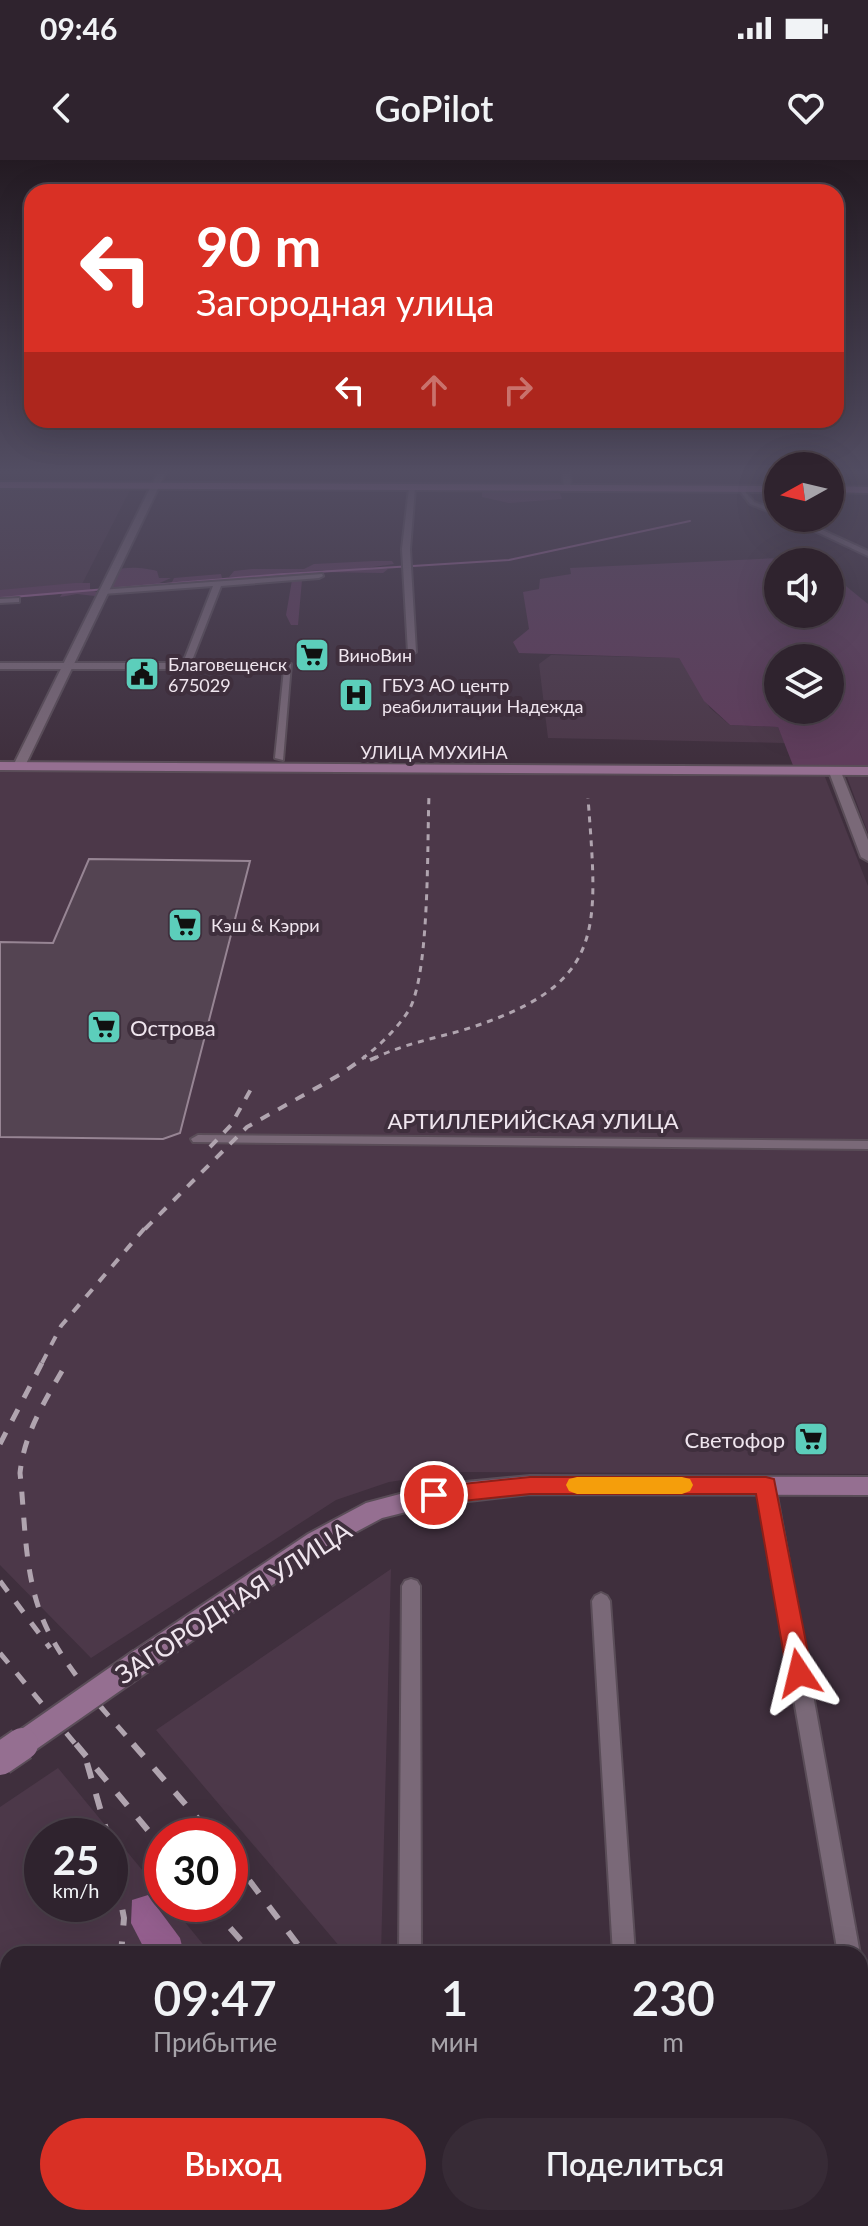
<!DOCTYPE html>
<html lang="ru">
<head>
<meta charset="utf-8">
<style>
	:root { --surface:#2f232e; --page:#372b36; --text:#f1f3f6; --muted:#a7a4aa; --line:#4a404a; --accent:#d93025 }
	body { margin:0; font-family:Lato,sans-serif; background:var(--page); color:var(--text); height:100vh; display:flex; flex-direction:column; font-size:30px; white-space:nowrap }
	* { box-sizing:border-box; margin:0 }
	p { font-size:26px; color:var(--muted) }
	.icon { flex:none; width:44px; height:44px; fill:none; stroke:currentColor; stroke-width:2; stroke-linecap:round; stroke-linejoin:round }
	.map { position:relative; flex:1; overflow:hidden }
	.side { position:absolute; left:0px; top:1786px; width:868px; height:280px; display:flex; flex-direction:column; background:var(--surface); border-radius:24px 24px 0 0; box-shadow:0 8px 32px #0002,0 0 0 2px var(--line) }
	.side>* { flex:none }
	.top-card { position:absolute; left:24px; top:24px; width:820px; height:244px; border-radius:24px; box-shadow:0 8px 32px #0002,0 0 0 2px var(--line); background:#d93025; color:#fff; overflow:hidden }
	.needle { width:52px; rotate:262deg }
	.fabs { position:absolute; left:764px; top:292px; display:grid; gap:16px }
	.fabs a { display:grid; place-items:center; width:80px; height:80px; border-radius:50%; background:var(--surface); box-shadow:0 8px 32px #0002,0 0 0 2px var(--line); font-size:40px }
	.speed { position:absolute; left:24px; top:1658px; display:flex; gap:16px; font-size:40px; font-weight:700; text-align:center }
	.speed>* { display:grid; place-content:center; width:104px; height:104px; border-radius:50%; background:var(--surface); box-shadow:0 8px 32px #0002,0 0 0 2px var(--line); line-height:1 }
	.speed small { font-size:20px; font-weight:400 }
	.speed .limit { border:12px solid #d22; background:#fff; color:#111 }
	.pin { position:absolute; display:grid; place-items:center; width:68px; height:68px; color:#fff; margin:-34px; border:4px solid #fff; border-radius:50%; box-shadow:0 2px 8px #0007 }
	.me { position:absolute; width:88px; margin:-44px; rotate:350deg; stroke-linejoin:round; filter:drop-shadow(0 0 6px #0008) }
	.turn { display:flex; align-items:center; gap:28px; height:168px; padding:0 40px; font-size:36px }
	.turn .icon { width:104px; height:104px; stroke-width:2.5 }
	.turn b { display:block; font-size:56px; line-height:68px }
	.lanes { display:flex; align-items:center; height:76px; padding:0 40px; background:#0003; justify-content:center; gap:40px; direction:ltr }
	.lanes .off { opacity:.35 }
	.eta { display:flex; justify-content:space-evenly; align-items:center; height:136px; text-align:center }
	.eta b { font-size:48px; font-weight:600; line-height:56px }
	.cta { display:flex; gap:16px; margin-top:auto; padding:16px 40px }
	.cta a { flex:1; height:92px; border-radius:48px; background:var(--accent); color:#fff; font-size:32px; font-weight:600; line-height:92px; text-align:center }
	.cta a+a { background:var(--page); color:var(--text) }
	.status { display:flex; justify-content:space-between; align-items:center; height:56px; padding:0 40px; background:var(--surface); direction:ltr }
	.status svg { height:22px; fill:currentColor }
	header { display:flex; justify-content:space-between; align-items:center; height:104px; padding:0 40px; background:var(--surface); font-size:36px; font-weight:600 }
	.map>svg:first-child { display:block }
	.built { fill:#4c3849; fill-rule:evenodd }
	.green { fill:#5f3c5b; fill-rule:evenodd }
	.water { fill:#966090 }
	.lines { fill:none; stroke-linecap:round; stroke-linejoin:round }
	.stream { stroke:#966090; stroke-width:2 }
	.building { fill:#544452; stroke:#978594; stroke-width:2 }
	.minor-casing { stroke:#5a4d58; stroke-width:4 }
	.tertiary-casing { stroke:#5a4d58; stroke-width:4 }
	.secondary-casing { stroke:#5a4d58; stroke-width:4 }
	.primary-casing { stroke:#5a4d58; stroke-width:4 }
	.minor { fill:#7a6978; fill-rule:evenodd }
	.tertiary { fill:#7a6978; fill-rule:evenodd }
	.secondary { fill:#956f91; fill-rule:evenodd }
	.primary { fill:#b175aa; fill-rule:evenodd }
	.rail-far3 { stroke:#b0a4af; stroke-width:3; stroke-dasharray:6 6; stroke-linecap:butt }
	.rail-far2 { stroke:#b0a4af; stroke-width:4; stroke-dasharray:10 10; stroke-linecap:butt }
	.rail-far1 { stroke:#b0a4af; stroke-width:5; stroke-dasharray:13 13; stroke-linecap:butt }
	.rail { stroke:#b0a4af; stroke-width:6; stroke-dasharray:16 16; stroke-linecap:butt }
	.secondary-bridge-far1-casing { stroke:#5a4d58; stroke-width:29; stroke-linecap:butt }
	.secondary-bridge-casing { stroke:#5a4d58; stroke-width:36; stroke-linecap:butt }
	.secondary-bridge-far1 { stroke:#956f91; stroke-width:25 }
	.secondary-bridge { stroke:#956f91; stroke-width:32 }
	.route { fill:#d93025; stroke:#8d1f18; stroke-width:2 }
	.slow { fill:#f59e0b }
	.labels { text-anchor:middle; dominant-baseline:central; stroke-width:8; stroke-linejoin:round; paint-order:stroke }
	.far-poi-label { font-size:18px; fill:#efe5ee; stroke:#3f2f3d; text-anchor:start }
	.far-street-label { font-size:18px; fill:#efe5ee; stroke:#3f2f3d }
	.poi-label { font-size:22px; fill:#efe5ee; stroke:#3f2f3d; text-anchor:start }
	.street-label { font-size:22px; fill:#efe5ee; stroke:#3f2f3d }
	.near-street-label { font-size:26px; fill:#efe5ee; stroke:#3f2f3d }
</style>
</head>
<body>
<div class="status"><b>09:46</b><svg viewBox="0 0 49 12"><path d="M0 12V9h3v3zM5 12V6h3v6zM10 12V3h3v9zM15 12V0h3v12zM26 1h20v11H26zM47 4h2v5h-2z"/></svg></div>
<header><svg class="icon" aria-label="back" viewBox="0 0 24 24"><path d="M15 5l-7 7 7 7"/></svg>GoPilot<svg class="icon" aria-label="heart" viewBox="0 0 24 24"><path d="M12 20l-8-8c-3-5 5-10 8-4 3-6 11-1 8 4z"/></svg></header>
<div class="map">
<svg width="868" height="2066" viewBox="0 0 868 2066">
	<rect width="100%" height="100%" fill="#3f2f3d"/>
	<path class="built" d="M0,329L130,330L81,426L0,434Z
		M551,495L679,498L710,548L730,565L778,567L785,583L548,578L539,504Z
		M0,611L825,617L868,726V1314L457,1312L389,1322L336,1340L91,1498L0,1405Z
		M847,617H868V673Z
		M391,1409L381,1794H346L156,1570Z
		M58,1608L162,1734V1744H170L211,1794H8V2058H428L435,2066H0V1647ZM42,1676H110V1744H42Z"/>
	<path class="green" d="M488,330L560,333L562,339L509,343L482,337V332Z
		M778,398L783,402H778V454H830V424L841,422L868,444V607L794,608L778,567L730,565L704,541L679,498L519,493L513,482L529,469L523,432L539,429L540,419L571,414L570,408ZM778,498H830V550H778Z
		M374,401H392L394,404L366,408L388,409L383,413L319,412L326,410L282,413L308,414L295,419L302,420L298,465H291L286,455L292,420L114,431L107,429L124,427H110L117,410C127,406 146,408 157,411L159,418H171L155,425L171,424L174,418L221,414L222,418L173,423L219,420L222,422L238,418L229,417L234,411L252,409H304L314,404Z
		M75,423H90V429L99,433L95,436L77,434L60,437L62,434L0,439V430Z"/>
	<path class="water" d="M148,1735L180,1778L184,1794H147L131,1763L132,1740Z"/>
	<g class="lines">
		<path class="stream" d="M0,438L284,414L509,400L690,361"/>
	</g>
	<path class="building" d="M89,699L250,701L180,973L163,979L0,977V782L53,783Z"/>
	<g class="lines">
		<g class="minor-casing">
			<path id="minor" d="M412,326L415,328L410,389L416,492L412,494L408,492L402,389L409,328Z
				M737,327H741L754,342L778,351V355L750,344Z
				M787,358H796L868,391V396Z
				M322,414L323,416L319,418L221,426L191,503L291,504L283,600L275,598L284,509H0V503H183L213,426L103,434L99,432L100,430Z
				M19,438V442L0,443V439Z
				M198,975L868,981V989L193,982L191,979Z
				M766,1318L772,1320L775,1325L860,1794H838L757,1325L760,1320Z
				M411,1419L417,1421L420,1426L421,1794H399L402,1426L405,1421Z
				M601,1433L607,1436L610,1441L635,1794H613L592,1441L595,1436Z
				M860,1842L868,1845V1910L860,1906Z
				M580,2058H654V2066H583Z"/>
		</g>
		<g class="tertiary-casing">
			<path id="tertiary" d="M159,310H167L25,606L15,609L13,606Z
				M562,310H570L571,330L564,328Z
				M831,609L841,612L868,680V701L861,697L829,612Z"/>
		</g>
		<g class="secondary-casing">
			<path id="secondary" d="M0,602L868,607V615L0,610Z
				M530,1316L868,1317V1335L530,1334L434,1345L382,1358L326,1388L151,1509L141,1513L131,1509L127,1501L131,1493L308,1374L366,1343L434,1325Z"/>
		</g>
		<g class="primary-casing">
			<path id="primary" d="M0,322L778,326V332L0,328Z
				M830,326L868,327V333L830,332Z"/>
		</g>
		<use href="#minor" class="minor"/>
		<use href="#tertiary" class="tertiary"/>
		<use href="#secondary" class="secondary"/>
		<use href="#primary" class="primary"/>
		<path class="rail-far3" d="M362,899C380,885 397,869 409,850C430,813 427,683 429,635
			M373,899C401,885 431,879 460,871C607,826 598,774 588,638"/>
		<path class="rail-far2" d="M370,900L377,897
			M210,987L231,965L251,929
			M145,1069L247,967L341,914L365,897
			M42,1203L61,1166L150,1062"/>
		<path class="rail-far1" d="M62,1211C43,1244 24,1275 20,1313C25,1358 24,1405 39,1449C52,1488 80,1521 106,1553
			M0,1284L43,1201
			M0,1421L50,1488
			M0,1493L77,1586
			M100,1546L135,1586"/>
		<path class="rail" d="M76,1584L162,1687
			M133,1584L213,1676
			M87,1603L108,1676
			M110,1687L124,1758L121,1794
			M230,1695L305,1794
			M209,1744L253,1794
			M399,2058L403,2066
			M482,2058L489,2066
			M70,2066L72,2058"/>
		<g class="secondary-bridge-far1-casing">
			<path id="secondary-bridge-far1" d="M19,1586L141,1501"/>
		</g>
		<g class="secondary-bridge-casing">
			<path id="secondary-bridge" d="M0,1599L22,1584"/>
		</g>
		<use href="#secondary-bridge-far1" class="secondary-bridge-far1"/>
		<use href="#secondary-bridge" class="secondary-bridge"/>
	</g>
	<linearGradient id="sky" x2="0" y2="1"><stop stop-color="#231a22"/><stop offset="0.52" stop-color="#524d62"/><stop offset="1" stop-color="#524d62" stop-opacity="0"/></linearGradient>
	<rect width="868" height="599" fill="url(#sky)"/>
	<path class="route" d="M530,1317H766L774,1319L812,1513L808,1520L799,1523L791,1520L787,1513L756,1334H530L434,1344L426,1341L423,1335L426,1329L434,1327Z"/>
	<path class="slow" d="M577,1317H682L690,1319L693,1325L690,1331L682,1334H577L569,1331L566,1325L569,1319Z"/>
	<defs>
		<g id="supermarket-square" transform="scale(1.8)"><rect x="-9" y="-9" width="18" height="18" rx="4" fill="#5ccebb" stroke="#3f2f3d"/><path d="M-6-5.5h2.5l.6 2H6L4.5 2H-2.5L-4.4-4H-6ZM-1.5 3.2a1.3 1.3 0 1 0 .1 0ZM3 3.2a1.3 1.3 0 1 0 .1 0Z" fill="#111"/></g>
		<g id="civic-square" transform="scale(1.8)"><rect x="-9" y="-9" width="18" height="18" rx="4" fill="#5ccebb" stroke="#3f2f3d"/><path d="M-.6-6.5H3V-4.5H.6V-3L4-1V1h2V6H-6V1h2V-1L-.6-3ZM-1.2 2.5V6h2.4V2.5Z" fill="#111"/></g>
		<g id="hospital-square" transform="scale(1.8)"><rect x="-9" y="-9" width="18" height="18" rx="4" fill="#5ccebb" stroke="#3f2f3d"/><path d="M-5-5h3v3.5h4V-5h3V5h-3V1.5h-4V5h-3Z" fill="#111"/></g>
	</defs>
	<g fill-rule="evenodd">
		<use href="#supermarket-square" x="312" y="495"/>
		<use href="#civic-square" x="142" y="514"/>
		<use href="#hospital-square" x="356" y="535"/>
		<use href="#supermarket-square" x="185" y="765"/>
		<use href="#supermarket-square" x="104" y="867"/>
		<use href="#supermarket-square" x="811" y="1279"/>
	</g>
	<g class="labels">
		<g class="far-poi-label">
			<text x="338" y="495">ВиноВин</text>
			<text x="168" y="504">Благовещенск<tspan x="168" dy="21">675029</tspan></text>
			<text x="382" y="525">ГБУЗ АО центр<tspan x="382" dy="21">реабилитации Надежда</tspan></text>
			<text x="211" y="765">Кэш &amp; Кэрри</text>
		</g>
		<g class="far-street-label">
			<text x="434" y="592">УЛИЦА МУХИНА</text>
		</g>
		<g class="poi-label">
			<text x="130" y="867">Острова</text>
			<text x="785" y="1279" text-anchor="end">Светофор</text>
		</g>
		<g class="street-label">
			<text x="533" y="960">АРТИЛЛЕРИЙСКАЯ УЛИЦА</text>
		</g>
		<g class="near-street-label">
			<text transform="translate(233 1442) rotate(-33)">ЗАГОРОДНАЯ УЛИЦА</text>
		</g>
	</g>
</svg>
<div class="fabs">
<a><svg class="needle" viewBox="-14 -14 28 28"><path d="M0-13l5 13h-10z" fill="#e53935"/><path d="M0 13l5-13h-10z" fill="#a7a4aa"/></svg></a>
<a><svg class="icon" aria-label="sound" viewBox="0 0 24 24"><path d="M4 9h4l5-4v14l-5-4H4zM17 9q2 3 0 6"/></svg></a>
<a><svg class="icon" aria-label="layers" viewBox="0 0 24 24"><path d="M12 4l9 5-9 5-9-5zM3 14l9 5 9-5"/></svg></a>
</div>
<div class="speed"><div>25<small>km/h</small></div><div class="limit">30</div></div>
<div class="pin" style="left:434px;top:1335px;background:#d93025"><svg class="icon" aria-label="arrive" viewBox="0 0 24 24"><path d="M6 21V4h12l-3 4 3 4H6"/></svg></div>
<svg class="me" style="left:799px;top:1513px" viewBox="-20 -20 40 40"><path d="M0-17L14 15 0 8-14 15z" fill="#d93025" stroke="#fff" stroke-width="4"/></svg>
<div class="top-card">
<div class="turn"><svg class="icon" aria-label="left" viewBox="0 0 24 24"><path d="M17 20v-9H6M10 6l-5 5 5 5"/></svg><div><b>90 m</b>Загородная улица</div></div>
<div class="lanes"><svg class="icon" aria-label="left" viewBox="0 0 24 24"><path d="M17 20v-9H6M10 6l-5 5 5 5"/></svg><svg class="icon off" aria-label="ahead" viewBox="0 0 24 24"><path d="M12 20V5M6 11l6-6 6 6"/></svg><svg class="icon off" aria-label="right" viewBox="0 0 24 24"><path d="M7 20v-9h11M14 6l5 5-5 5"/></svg></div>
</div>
<section class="side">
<div class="eta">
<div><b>09:47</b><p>Прибытие</p></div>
<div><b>1</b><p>мин</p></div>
<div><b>230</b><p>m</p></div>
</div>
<div class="cta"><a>Выход</a><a>Поделиться</a></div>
</section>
</div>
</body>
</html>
